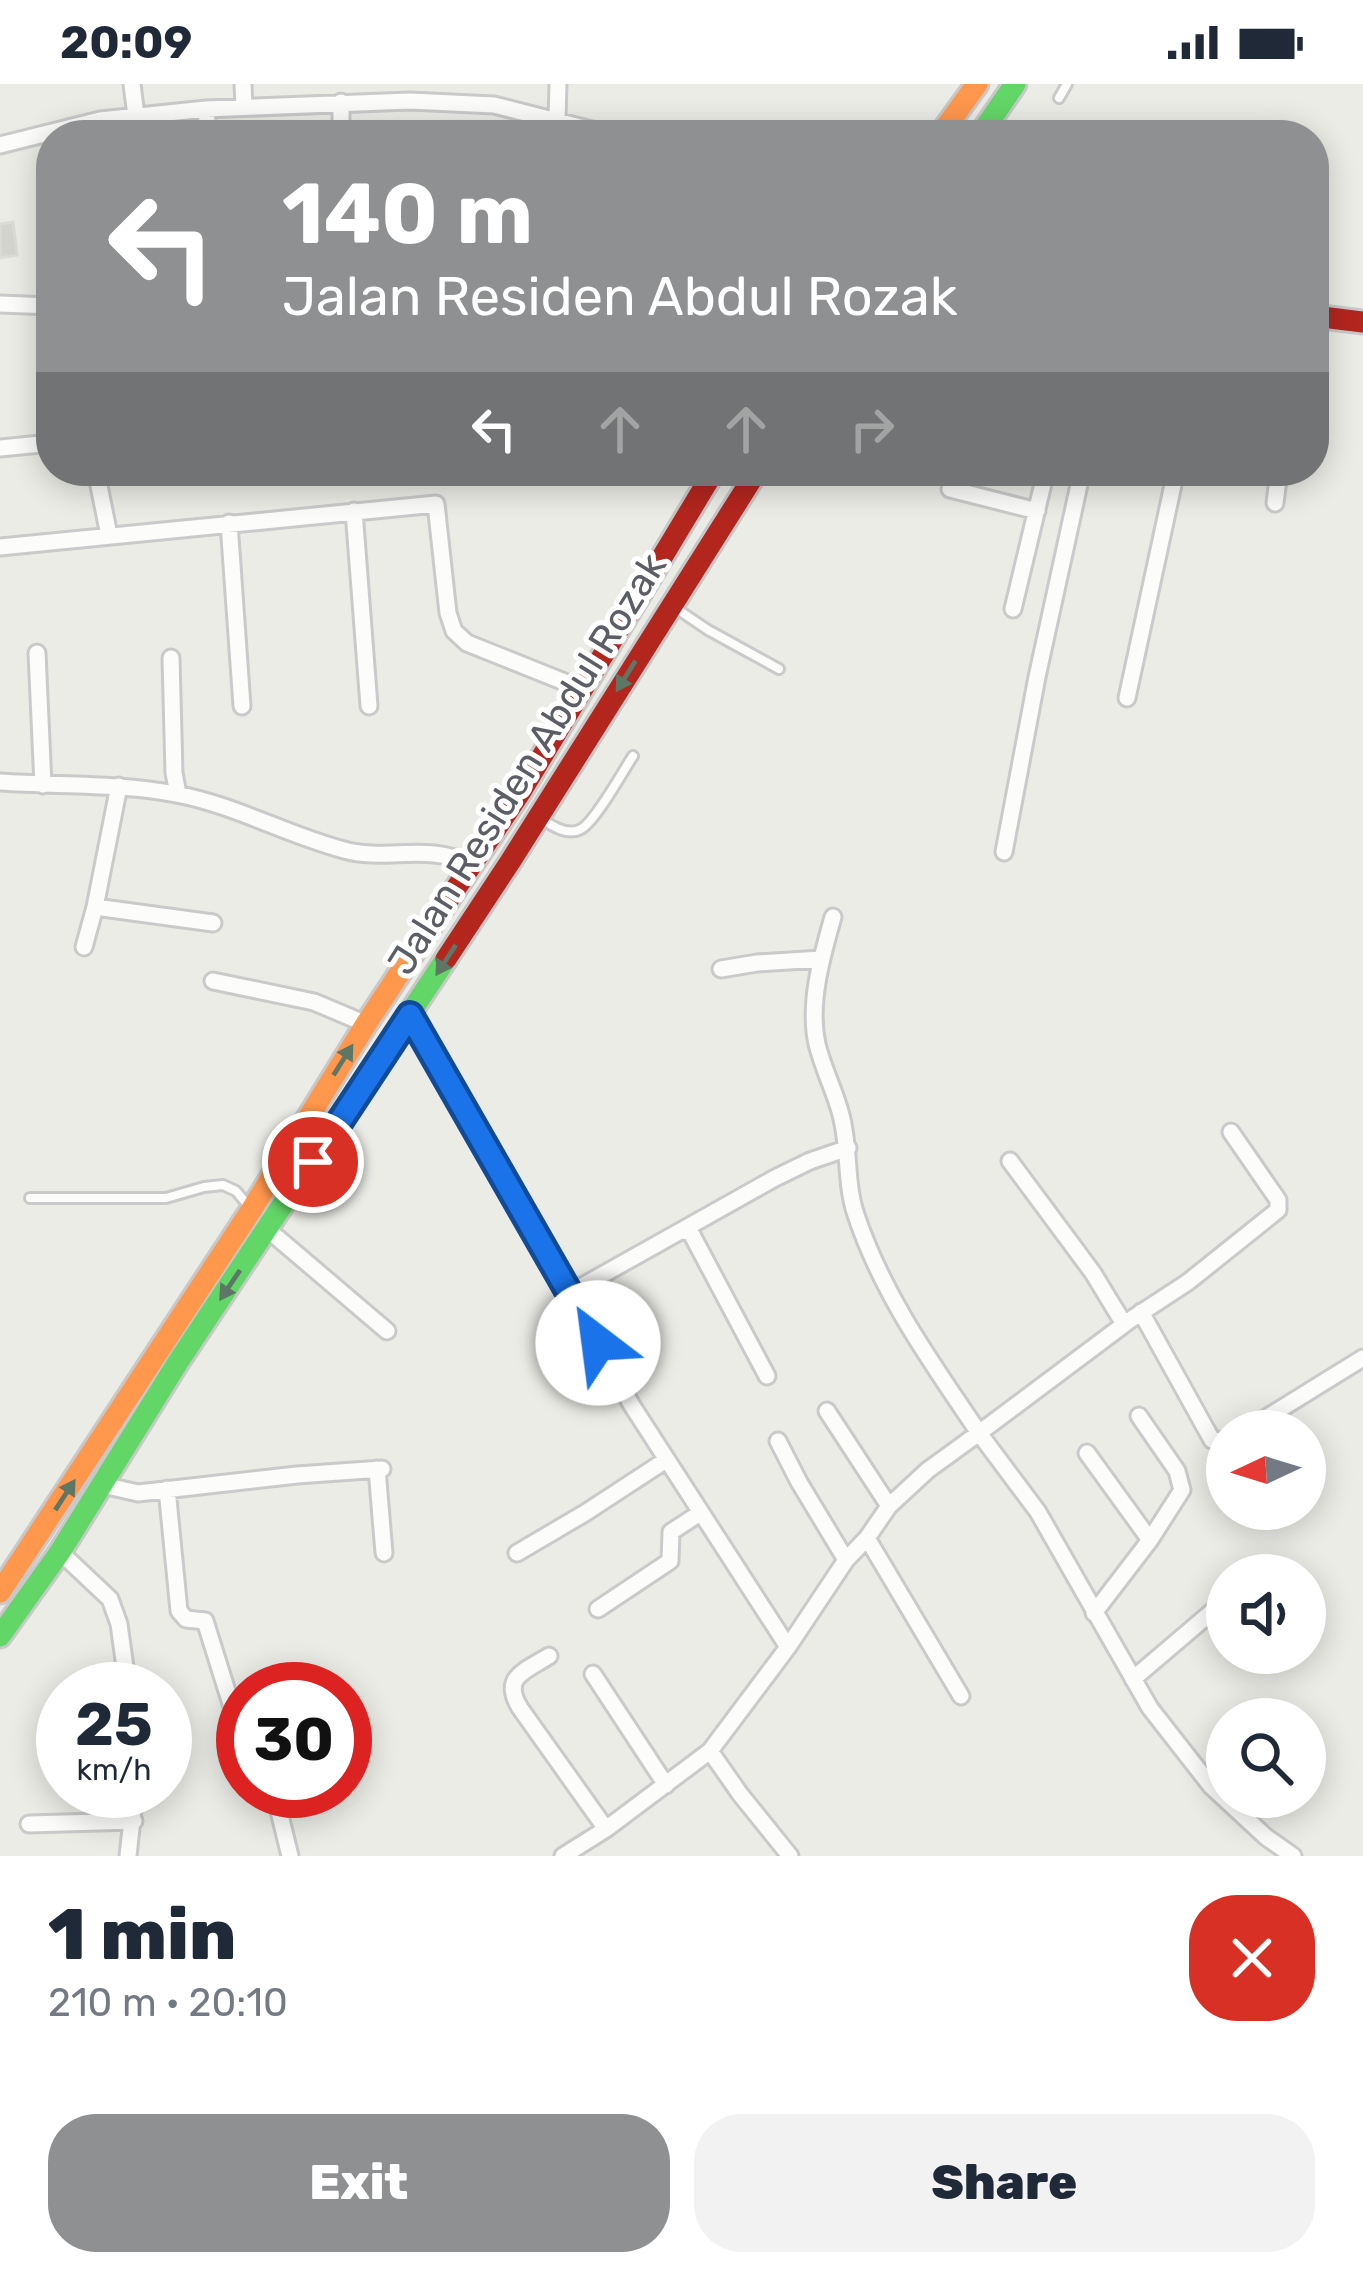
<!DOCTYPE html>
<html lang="en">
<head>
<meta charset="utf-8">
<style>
	:root { --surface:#fff; --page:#f2f2f3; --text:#1f2937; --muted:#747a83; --accent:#8e9092 }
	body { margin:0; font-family:Rubik,sans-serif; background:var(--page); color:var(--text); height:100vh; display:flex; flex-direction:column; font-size:45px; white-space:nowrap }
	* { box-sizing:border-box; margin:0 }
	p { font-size:39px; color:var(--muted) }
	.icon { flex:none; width:66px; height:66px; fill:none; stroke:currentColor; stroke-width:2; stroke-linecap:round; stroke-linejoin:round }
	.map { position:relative; height:1772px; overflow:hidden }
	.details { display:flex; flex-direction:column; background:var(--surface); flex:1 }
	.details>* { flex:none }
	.top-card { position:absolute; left:36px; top:36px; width:1293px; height:366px; border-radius:48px; box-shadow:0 6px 30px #0003; background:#8e9092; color:#fff; overflow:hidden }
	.needle { width:78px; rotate:266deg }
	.buttons { position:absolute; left:1206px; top:1326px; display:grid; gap:24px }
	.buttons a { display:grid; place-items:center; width:120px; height:120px; border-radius:50%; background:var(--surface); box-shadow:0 6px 30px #0003; font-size:60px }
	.speed { position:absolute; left:36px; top:1578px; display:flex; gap:24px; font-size:60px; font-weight:700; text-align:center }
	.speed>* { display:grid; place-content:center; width:156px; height:156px; border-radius:50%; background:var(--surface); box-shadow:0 6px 30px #0003; line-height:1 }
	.speed small { font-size:30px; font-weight:400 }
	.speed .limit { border:18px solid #d22; background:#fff; color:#111 }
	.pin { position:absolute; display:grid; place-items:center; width:102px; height:102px; color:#fff; margin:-51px; border:6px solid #fff; border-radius:50%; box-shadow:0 3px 12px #0007 }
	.me { position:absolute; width:132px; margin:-66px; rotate:330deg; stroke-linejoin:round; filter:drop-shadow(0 0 9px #0008) }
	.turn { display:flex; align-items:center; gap:42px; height:252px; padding:0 48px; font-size:54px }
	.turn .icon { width:156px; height:156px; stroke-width:2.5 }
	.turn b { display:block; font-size:84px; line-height:102px }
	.lanes { display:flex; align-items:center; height:114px; padding:0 48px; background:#0003; justify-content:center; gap:60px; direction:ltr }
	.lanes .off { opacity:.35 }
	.round { display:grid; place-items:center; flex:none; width:126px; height:126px; border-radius:48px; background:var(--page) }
	.summary { display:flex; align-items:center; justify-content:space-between; height:204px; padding:0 48px }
	h1 { font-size:72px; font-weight:800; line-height:90px }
	.button { display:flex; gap:24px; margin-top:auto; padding:24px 48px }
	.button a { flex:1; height:138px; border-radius:48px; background:var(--accent); color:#fff; font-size:48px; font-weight:800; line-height:138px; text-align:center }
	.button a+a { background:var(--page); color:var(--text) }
	.status { display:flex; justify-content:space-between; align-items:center; height:84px; padding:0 60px; background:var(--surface); direction:ltr }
	.status svg { height:33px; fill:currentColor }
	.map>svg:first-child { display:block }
	.building { fill:#d3d3d0; stroke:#dcdbd6; stroke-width:3 }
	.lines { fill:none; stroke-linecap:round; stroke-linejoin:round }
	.lane-casing { stroke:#c9cac9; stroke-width:14 }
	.street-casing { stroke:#c9cac9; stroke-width:21 }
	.fast-casing { stroke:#c8c8c8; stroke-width:27 }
	.slow-casing { stroke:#c8c8c8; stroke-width:27 }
	.jam-casing { stroke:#c8c8c8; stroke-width:27 }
	.lane { stroke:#fcfcfb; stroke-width:8 }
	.street { stroke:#fcfcfb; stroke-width:15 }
	.fast { stroke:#63d668; stroke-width:21 }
	.slow { stroke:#ff974d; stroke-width:21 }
	.jam { stroke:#b3261e; stroke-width:21 }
	.oneway { fill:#5d7666 }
	.route-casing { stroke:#114b97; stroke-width:30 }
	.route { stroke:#1a73e8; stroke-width:21 }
	.labels { text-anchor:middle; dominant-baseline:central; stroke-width:10; stroke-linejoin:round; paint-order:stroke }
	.street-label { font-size:39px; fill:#5c5e65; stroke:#fff }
</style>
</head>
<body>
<div class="status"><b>20:09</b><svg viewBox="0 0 49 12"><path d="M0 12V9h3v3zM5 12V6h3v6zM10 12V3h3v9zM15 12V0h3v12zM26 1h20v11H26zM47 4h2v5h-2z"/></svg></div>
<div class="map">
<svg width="1363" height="1772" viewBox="0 0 1363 1772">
	<rect width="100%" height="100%" fill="#ecece7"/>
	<path class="building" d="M13,138L17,171L0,174V140Z"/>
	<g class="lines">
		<g class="lane-casing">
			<path id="lane" d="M1059,14L1067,0
				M1044,51L1046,47
				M677,525L708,546L779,585
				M545,737C555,744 569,752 581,745C595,738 623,687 633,672
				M30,1114H166L204,1103L223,1101L236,1107L247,1120"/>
		</g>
		<g class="street-casing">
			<path id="street" d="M132,0L136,32
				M243,0L244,23
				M341,18V51
				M206,25L208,51
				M557,35L558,0
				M0,61L100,36L206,25L410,17L494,21L611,51
				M0,220L51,222
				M0,364L51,359
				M96,387L109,451
				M950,405L1037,427
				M1275,419L1279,387
				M354,427L369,622
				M229,439L242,622
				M0,463L436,420L448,529L454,547L467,559L582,605
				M1013,525L1046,387
				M37,569L43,701
				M171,574L174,689L178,710
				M1127,614L1176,387
				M0,698C59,702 118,699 176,710C235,721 287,751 344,766C387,778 427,758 472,781
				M119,702L95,823L213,839
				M1004,768L1037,593L1082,387
				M833,833C822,872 808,919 817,960C823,985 835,1007 841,1031C850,1064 845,1099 856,1131C883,1212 932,1279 979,1349L1130,1236L1188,1198L1278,1126V1116L1231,1048
				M84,863L95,823
				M721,885L757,879L821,875
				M213,897L314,918L366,940
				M409,931L598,1259L631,1320L788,1563
				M1010,1077L1093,1189L1124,1240
				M266,1144L387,1247
				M682,1147L689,1148L692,1151L767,1292
				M570,1209L775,1094L810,1077L848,1064
				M1141,1228L1212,1356L1227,1357
				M827,1327L889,1422
				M1245,1347L1363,1274
				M778,1357L799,1398L846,1476
				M1087,1369L1150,1456
				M377,1385L384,1469
				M103,1401L138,1409L297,1391L382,1385
				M167,1405L179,1527L186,1535L205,1537L243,1658
				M867,1454L961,1612
				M60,1468L110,1515L119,1540L128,1605
				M517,1469L585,1429L666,1376
				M598,1525L670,1477L671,1448L700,1429
				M1094,1529L1150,1456L1182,1406L1177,1387L1139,1332
				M549,1572C525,1587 501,1593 520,1624L606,1745
				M593,1590L666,1701
				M1133,1595L1227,1515
				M710,1667L740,1710L790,1772
				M268,1707L278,1723L290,1772
				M29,1740L134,1737
				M128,1772L135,1707
				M563,1772L606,1745L710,1667L788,1563L846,1476L867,1454L889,1422L928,1386L979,1349L1038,1428L1150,1624L1211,1702L1266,1753L1293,1772"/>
		</g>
		<g class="fast-casing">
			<path id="fast" d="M980,51L1015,0
				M0,1552L60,1468L178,1278L446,875"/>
		</g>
		<g class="slow-casing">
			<path id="slow" d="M940,51L977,0
				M0,1508L252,1125L366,940L444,822"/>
		</g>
		<g class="jam-casing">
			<path id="jam" d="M1314,232L1363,238
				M444,822L520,709L714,387
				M446,875L510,778L757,387"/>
		</g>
		<use href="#lane" class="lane"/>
		<use href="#street" class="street"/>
		<use href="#fast" class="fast"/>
		<use href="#slow" class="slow"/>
		<use href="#jam" class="jam"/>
	</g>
	<defs><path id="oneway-solid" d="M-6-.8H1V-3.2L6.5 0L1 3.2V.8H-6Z" transform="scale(3)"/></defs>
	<g class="oneway">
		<use href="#oneway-solid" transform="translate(626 592) rotate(122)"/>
		<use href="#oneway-solid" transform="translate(446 876) rotate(123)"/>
		<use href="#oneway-solid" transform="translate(343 976) rotate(-58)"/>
		<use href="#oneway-solid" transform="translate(230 1201) rotate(124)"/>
		<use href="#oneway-solid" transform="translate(65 1411) rotate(-57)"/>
	</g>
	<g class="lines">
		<g class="route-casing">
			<path id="route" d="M313,1078L410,931L598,1259"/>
		</g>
		<use href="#route" class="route"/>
	</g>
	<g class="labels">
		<g class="street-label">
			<text transform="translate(527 680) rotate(-58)">Jalan Residen Abdul Rozak</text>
		</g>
	</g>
</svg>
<div class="buttons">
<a><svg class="needle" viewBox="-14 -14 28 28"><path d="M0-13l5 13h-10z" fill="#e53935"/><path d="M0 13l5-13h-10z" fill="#747a83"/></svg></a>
<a><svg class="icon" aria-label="sound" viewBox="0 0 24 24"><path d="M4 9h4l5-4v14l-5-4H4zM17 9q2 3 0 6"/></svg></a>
<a><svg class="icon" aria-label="search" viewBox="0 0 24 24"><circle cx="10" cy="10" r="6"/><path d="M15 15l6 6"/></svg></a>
</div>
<div class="speed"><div>25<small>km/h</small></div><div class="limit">30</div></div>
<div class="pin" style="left:313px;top:1078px;background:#d93025"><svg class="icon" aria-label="arrive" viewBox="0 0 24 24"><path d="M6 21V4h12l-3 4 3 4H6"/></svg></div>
<svg class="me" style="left:598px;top:1259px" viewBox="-20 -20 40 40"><circle r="19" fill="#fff"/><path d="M0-13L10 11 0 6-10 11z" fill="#1a73e8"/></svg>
<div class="top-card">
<div class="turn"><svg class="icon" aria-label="left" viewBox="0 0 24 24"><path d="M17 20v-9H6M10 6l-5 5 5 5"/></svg><div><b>140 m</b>Jalan Residen Abdul Rozak</div></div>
<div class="lanes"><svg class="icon" aria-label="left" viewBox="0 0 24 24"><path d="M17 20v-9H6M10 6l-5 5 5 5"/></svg><svg class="icon off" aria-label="ahead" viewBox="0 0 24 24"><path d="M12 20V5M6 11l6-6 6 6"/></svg><svg class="icon off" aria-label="ahead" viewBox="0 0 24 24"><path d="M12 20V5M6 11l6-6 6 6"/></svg><svg class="icon off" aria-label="right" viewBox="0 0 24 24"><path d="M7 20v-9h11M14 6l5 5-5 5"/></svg></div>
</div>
</div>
<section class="details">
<div class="summary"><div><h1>1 min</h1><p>210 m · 20:10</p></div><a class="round" style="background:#d93025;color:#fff"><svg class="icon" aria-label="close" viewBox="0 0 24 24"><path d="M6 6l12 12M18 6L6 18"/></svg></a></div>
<div class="button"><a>Exit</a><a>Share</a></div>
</section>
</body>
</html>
